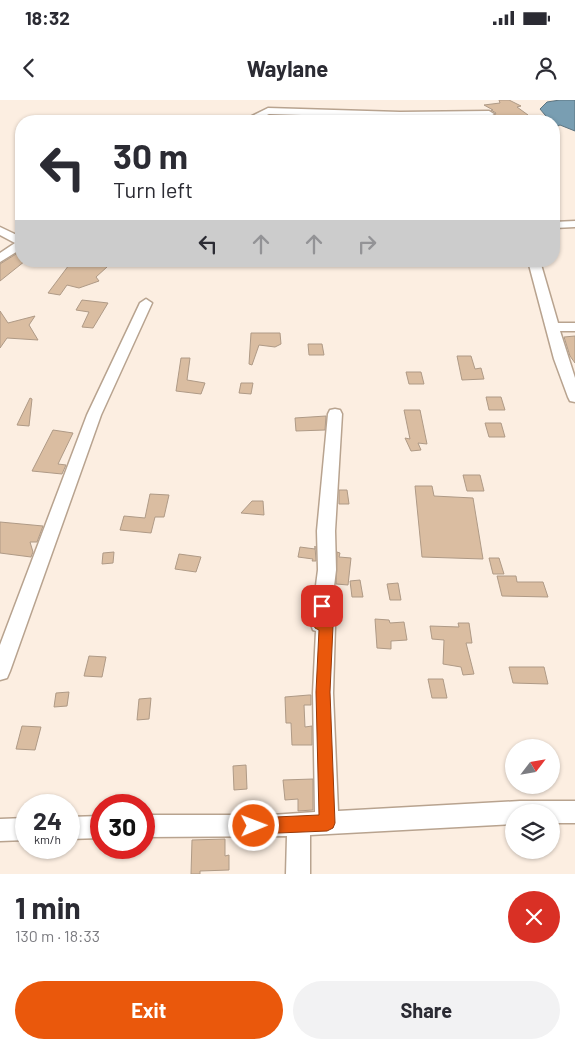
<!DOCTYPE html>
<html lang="en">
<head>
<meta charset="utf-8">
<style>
	:root { --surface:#fff; --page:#f2f2f3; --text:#2b2b33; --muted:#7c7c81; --accent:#ea580c }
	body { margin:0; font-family:Barlow,sans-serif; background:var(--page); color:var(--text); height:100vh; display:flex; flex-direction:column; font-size:19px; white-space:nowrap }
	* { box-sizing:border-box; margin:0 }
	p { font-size:16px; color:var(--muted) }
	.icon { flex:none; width:28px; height:28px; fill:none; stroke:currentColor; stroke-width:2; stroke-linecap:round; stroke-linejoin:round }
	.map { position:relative; height:774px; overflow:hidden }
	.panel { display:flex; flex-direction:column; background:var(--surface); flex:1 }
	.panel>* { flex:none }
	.guide { position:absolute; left:15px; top:15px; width:545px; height:152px; border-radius:20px; box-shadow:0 1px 4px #0004; background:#fff; color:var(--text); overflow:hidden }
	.needle { width:32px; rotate:59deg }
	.fabs { position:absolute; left:505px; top:639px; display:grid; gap:10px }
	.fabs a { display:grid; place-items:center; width:55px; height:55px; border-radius:50%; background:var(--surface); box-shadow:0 1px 4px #0004; font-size:25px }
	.speed { position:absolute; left:15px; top:694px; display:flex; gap:10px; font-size:25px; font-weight:700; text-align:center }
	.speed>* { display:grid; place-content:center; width:65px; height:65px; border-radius:50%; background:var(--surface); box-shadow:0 1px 4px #0004; line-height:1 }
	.speed small { font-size:12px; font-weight:400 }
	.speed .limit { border:8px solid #d22; background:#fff; color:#111 }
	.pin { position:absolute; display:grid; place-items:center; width:42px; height:42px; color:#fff; margin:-21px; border-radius:10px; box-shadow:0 2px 8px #0006 }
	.me { position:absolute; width:55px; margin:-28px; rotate:89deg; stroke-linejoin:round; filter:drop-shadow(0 0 4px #0008) }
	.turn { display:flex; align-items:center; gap:18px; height:105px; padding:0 15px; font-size:22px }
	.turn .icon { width:65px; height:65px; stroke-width:2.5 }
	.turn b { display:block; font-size:35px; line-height:42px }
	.lanes { display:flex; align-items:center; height:48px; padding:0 15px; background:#0003; justify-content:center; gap:25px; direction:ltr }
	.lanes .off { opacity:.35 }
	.round { display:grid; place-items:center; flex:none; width:52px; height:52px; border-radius:26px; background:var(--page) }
	.head { display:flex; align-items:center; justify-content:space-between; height:85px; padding:0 15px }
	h1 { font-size:30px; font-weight:700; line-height:38px }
	.cta { display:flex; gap:10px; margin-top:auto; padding:10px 15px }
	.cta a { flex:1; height:58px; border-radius:30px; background:var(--accent); color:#fff; font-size:20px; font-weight:700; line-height:58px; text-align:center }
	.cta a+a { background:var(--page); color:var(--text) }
	.status { display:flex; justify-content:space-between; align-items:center; height:35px; padding:0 25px; background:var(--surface); direction:ltr }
	.status svg { height:14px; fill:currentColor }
	header { display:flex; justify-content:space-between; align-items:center; height:65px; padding:0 15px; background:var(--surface); font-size:22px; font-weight:700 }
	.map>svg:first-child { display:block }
	.water { fill:#799eb2; stroke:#5c7480 }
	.building { fill:#dabda1; stroke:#af9a86 }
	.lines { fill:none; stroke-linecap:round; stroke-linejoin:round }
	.minor-casing { stroke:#b8a38f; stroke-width:3 }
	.minor { fill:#fff; fill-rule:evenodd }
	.route { fill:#ea580c; stroke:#983908 }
</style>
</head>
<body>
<div class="status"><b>18:32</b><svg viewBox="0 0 49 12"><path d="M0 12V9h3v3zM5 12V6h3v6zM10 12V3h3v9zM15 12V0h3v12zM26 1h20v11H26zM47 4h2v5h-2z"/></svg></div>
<header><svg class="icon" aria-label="back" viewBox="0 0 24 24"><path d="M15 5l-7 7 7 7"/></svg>Waylane<svg class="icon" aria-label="person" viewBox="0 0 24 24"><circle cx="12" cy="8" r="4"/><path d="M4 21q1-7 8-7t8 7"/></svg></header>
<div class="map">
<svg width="575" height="774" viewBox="0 0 575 774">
	<rect width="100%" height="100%" fill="#fceee1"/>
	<path class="water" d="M560,0H575V31L560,25L555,27L554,21H550L540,9L547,2Z"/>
	<path class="building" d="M499,0H509L521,6L517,7L528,15L505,21H498L494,16L496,13L491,10H493L484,5L500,3Z
		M21,151V161H25L0,181V164Z
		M72,161H88L107,167L96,177L99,181L79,188L67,185L60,195L48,193Z
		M82,200L108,203L93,228L82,227L89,212L76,210Z
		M0,211L8,223L35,216L29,225L38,240L7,238L0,248Z
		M251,233H280L281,244L275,247L259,245L252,265L249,264Z
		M575,236V263L570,256L564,237Z
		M308,244H322L324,255H309Z
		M457,256H471L475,269L481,268L484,279L462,280Z
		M181,258H190L187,280L205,283L201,294L176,291Z
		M406,272H421L424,284H409Z
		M241,283H253L251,294L239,293Z
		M486,297H501L505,310H489Z
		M30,298L32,299L29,326L17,325Z
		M404,310H420L427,344L418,343L421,350L411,351L405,338L410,339Z
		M326,316L325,330L296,331L295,318Z
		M485,323H501L505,337H489Z
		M53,330L73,333L58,364L66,365L62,374L32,371Z
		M463,375H480L484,391H467Z
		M415,386H432L434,396L473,398L483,459L422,457Z
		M339,390H347L349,404H339Z
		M150,394L169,395L164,417H155L151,433L120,430L124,416L145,418Z
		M252,401H263L264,415L241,413Z
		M0,422L43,426L37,442H30L33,452L31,457L0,453Z
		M315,446L316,461H312L313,459L298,457L300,447L315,449Z
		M114,452L113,463L102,464L103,453Z
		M337,452L340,453L339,457L351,458L348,485L336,484Z
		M179,454L201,457L196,472L175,469Z
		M489,458H499L504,474H493Z
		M497,476H516L517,482H543L548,497L502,496Z
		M360,480L363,497H352L350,481Z
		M398,483L401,500H390L387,484Z
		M375,519L389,520L390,523L404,522L407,540L391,541V549L377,548Z
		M458,523H469L472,543H466L474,574L463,575L461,567L443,564L444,540L432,539L430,526L459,527Z
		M89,556L106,557L102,577L84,576Z
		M509,567H544L548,584L513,583Z
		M428,579H443L447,598H432Z
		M69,592L67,606L54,607L56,593Z
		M309,595H311V605H304L305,627L312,626V645H292L291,623H286L285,597Z
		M151,598L149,619L137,620L139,599Z
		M22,626L41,627L35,650L16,649Z
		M246,665L247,689L234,690L233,666Z
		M313,679V710L298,711V699L285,700L283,680Z
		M225,739V756L229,755V770L200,771V774H191L192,740Z"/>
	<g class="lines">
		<g class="minor-casing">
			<path id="minor" d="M268,8L400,12L489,11L494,14L489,17L400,18L269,14L254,21H242Z
				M575,121V127L554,128V122Z
				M0,127L21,137V149L0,162V153L15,143L0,135Z
				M528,161H540L558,223H575V231H560L575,278V302L570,301L568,297L554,259Z
				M146,199L152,203L101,315L10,571L7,578L0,580V545L87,315L140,203Z
				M335,309L340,310L342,314L335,431L336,470L330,519L335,526L333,593L338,711L520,701H575V723H551V712H514V724L310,735V774H286L287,736L144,737V715H271L315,712L313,593L316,531L313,530L311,524L318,470L317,431L328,314L330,310Z
				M101,716V738L69,739V717Z
				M26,718V740L0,741V719Z"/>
		</g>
		<use href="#minor" class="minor"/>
	</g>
	<path class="route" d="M322,500L327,502L329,506L327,520L331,522L333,526L330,592L335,723L333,728L327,731L254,734L248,732L246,726L248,720L254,718L319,715L316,592L319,530L315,528C312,521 314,509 318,502Z"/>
</svg>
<div class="fabs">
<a><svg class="needle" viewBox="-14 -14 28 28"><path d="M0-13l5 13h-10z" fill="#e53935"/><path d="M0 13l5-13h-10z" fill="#7c7c81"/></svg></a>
<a><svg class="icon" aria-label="layers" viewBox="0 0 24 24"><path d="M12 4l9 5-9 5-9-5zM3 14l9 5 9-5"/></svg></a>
</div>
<div class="speed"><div>24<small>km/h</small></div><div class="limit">30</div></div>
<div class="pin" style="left:322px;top:506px;background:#d93025"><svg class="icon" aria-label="arrive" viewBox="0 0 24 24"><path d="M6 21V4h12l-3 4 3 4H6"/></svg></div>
<svg class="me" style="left:254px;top:726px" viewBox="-20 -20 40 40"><circle r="17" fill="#ea580c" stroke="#fff" stroke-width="3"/><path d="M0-11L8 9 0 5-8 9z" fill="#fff"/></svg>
<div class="guide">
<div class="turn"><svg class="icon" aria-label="left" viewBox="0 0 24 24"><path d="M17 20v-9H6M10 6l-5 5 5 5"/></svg><div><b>30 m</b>Turn left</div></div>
<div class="lanes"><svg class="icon" aria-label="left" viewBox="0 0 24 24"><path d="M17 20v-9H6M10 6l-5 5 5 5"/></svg><svg class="icon off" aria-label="ahead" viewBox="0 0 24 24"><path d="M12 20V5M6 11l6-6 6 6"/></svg><svg class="icon off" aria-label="ahead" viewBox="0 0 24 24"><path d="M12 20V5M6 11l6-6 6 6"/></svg><svg class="icon off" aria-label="right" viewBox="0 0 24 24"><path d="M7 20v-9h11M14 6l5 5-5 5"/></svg></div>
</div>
</div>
<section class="panel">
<div class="head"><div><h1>1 min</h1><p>130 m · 18:33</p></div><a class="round" style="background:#d93025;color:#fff"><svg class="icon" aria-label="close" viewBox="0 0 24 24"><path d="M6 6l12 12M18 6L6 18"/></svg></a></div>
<div class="cta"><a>Exit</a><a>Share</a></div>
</section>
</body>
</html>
